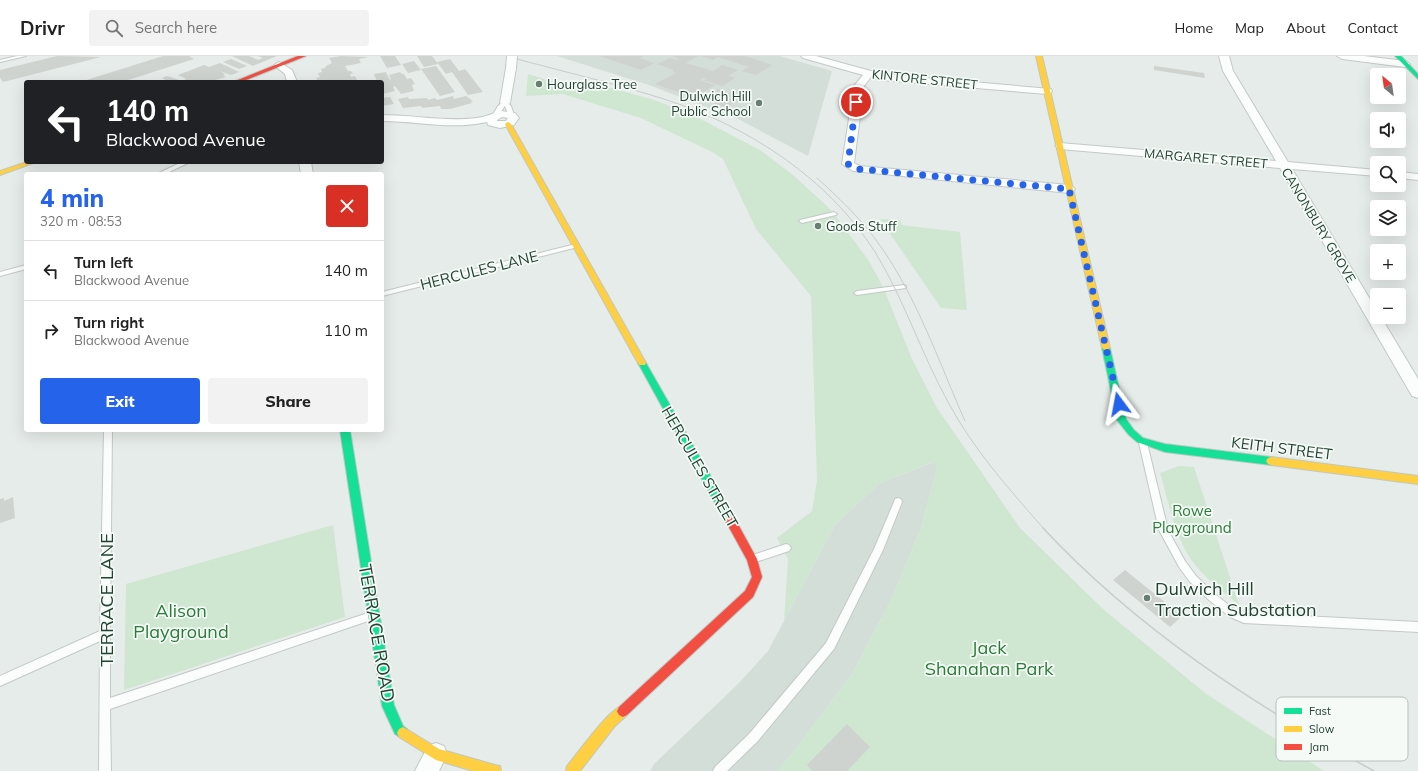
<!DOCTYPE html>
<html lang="en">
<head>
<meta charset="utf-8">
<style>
	:root { --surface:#fff; --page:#f2f2f2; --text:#222; --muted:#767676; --line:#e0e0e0; --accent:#2563eb }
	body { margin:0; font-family:Mulish,sans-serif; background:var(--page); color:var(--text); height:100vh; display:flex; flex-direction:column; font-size:15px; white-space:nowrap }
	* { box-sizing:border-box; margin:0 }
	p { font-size:13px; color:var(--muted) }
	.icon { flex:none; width:22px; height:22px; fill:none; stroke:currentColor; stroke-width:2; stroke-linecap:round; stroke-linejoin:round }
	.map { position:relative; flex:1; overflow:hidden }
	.details { position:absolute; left:24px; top:116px; width:360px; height:260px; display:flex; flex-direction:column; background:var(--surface); border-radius:4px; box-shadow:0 4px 16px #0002 }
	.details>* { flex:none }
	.top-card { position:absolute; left:24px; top:24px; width:360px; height:84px; border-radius:4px; box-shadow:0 4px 16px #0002; background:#202124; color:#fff; overflow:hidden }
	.needle { width:26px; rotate:331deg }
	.buttons { position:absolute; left:1370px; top:12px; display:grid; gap:8px }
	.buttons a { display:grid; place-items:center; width:36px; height:36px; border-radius:4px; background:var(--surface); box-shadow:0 4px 16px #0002; font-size:20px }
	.pin { position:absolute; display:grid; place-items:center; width:34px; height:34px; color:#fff; margin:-17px; border:2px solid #fff; border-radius:50%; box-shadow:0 1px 4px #0007 }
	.me { position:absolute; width:44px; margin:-22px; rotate:347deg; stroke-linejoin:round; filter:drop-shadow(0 0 3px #0008) }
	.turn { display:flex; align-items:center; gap:14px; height:84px; padding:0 16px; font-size:18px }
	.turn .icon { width:52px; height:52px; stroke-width:2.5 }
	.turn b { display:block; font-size:28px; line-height:34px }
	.round { display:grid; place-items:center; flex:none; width:42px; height:42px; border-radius:4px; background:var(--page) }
	.summary { display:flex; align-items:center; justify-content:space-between; height:68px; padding:0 16px }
	h1 { font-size:24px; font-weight:800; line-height:30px; color:var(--accent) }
	.button { display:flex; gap:8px; margin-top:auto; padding:8px 16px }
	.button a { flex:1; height:46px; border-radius:4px; background:var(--accent); color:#fff; font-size:16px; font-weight:800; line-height:46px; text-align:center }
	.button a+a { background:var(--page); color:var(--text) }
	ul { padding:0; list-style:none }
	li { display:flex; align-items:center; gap:12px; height:60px; padding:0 16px; border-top:1px solid var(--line) }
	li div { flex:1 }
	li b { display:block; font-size:15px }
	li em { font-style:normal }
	header { display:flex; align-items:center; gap:24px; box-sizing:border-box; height:56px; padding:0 20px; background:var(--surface); border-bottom:1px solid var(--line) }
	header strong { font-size:19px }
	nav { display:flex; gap:22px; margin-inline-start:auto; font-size:14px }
	.search { width:280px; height:36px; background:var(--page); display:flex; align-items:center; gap:10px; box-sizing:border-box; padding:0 14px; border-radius:4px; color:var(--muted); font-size:15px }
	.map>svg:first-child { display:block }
	.built { fill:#d4ded8 }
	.green { fill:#cfe6d1 }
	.building { fill:#ced3d0 }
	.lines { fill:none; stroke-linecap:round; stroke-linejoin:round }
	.lane-casing { stroke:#c3c9c6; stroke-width:2 }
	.street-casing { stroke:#c3c9c6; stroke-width:2 }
	.fast-casing { stroke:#bfc8c4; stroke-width:2 }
	.slow-casing { stroke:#bfc8c4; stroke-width:2 }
	.jam-casing { stroke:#bfc8c4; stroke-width:2 }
	.lane { fill:#fbfcfc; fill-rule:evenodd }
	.street { fill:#fbfcfc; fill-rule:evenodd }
	.fast { fill:#16e098; fill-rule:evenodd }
	.slow { fill:#ffcf43; fill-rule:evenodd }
	.jam { fill:#f24e42; fill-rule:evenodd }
	.tram-far1 { stroke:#c7cdca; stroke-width:1 }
	.tram { stroke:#c7cdca; stroke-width:1.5 }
	.street-bridge-casing { stroke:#c3c9c6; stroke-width:12; stroke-linecap:butt }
	.street-bridge { stroke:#fbfcfc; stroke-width:10 }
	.route { stroke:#2563eb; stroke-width:7; stroke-dasharray:0 12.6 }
	.poi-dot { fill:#677e73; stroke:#f5faf7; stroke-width:1.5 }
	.labels { text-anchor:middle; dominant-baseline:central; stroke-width:3.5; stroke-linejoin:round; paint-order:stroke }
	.far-street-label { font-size:13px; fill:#224233; stroke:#f5faf7 }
	.far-poi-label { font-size:13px; fill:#224233; stroke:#f5faf7; text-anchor:start }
	.street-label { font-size:15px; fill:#224233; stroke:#f5faf7 }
	.park-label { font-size:15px; fill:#297c38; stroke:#f5faf7 }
	.near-poi-label { font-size:18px; fill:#224233; stroke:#f5faf7; text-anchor:start }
	.near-street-label { font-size:18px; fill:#224233; stroke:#f5faf7 }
	.near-park-label { font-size:18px; fill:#297c38; stroke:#f5faf7 }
	.key { fill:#f5faf7; stroke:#b6c3bc; stroke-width:1 }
	.key-label { font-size:11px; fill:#224233 }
</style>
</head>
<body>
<header>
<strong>Drivr</strong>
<div class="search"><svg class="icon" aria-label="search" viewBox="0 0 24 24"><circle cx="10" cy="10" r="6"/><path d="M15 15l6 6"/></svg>Search here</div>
<nav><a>Home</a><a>Map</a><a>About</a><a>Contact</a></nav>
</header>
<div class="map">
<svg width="1418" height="715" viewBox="0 0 1418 715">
	<rect width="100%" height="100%" fill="#e6ece9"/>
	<path class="built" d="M557,0H780L832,15L808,100L740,64L649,29Z
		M934,406L937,412L921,472L892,542L852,618L788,703L777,715H650L654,708L737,629L768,595L835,469L880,427Z"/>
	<path class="green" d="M528,18L553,26H583L608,31L654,44L687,56L760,94L793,119L828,151L840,166L869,205L884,233L912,303L937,352L1020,472L1103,553L1205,637L1324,715H777L788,703L852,618L892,542L921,472L937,412L933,406L880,427L835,469L784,565L788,503L777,482L812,455L817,424L811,240L756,173L723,103L714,97L641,62L563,38L526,40Z
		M880,163L901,164V169L960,176L967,254L941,252Z
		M1179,410L1194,411L1239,549C1221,534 1199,518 1187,497C1173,472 1168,444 1160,417Z
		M333,469L345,561L124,634L126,528Z"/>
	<path class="building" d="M57,0L101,1L3,26L0,22V14Z
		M163,0H189L194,3L122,26H80Z
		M232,0H249L258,4L263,2L258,0H277L253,10Z
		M341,0L369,1L359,3L361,7L345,10L348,15H351L353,18H350L351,21L355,20L357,24H353L354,26H318L316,22L320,21L318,17L322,16L321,13L325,12L326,10L332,7L329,2Z
		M380,0H395L401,9L387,12Z
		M417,0H432L438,8L424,11Z
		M599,0H644L640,2L654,7L641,14Z
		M672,0H698L686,7L713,15L722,9L738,14L728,20L735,22L722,30L703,24L706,23L703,22L700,24L715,29L694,42L655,28L676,17L672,16L674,14L657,8L670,2L677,4L679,3Z
		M701,0H745L773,9L756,19L742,15L749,11L718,1L713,4Z
		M231,3L247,10L239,13L223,6Z
		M450,3L459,15L465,13L483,36L468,39L452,16L446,18L437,6Z
		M414,5L421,14L408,17L402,8Z
		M220,7L239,16L231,19L220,15L225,18L223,19L226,21L208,26H169L162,22L167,20L182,25L186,23L178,19L204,9L209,11Z
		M436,10L455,36L440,40L421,13Z
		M1154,10L1204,17L1205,22L1154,14Z
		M386,16L390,24L391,23L389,19L400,16L402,18H404L407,23L411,22L415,28L412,29L414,35L401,38L395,30L393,31L395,35L382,38V26H377L374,18Z
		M718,33L738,40L734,43L738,44L726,51L702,43Z
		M453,40L454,43L466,40L473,45L471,46L472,47L450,53H441L440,50L422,52L421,50L403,52L398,43L408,41L409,43L427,42L428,44L435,42L437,44Z
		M390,41L394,48L382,50V42Z
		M13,441L15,462L0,467V443L4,442V445Z
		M1125,514L1182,560L1170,571L1113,524Z
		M847,668L870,691L847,715H812L807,709Z"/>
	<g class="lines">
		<g class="lane-casing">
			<path id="lane" d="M17,0H26L0,6V4Z
				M503,46H507L511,50L514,59L509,60L505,50L497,61H493L492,60L498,50Z
				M182,106H190L165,118H157Z
				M834,156L837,158L836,159L802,167L799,165L800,164Z
				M576,188L578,189V191L382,240V236Z
				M26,209V213L0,220V216Z
				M904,229L906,230V232L857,239L854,237L857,235Z
				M104,374H112L110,574L112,577L110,581V642L371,556L375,557L376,560L375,563L371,564L110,653L111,715H99L100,585L0,630V620L100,575Z
				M1143,384L1146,385L1147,387L1168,474L1185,505L1196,520L1215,538L1236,555L1244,557L1418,566V576L1244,567L1230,561L1209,544L1190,526L1179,511L1159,474L1139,387L1140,385Z
				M898,442L901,443L902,446L883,494L834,593L757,686L727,715H713L715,711L749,678L826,587L874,493L894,446L895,443Z
				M786,488L789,489L791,492L789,495L753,507L750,506L748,503L750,500Z"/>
		</g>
		<g class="street-casing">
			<path id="street" d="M801,0H816L882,18L1051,33L1052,35L1051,37L1047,38L881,24L871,21L864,30L854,107L860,110L1069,129L1073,131L1075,133L1073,135L1069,137L853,115L842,108L854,30L863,19L803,2Z
				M1219,0H1229L1233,15L1288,106L1377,114V120L1292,113L1377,255V261H1381L1418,323V342L1412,340L1280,112L1060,93L1055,90L1060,87L1276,105L1223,15Z
				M1337,0H1364L1405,5L1410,8L1405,11L1342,3Z
				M279,6L292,14L297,26H287L285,18L274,9Z
				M511,9L516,12L510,47L505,50L500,47L506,12Z
				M501,55L515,57L519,62L514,69L500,72L488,69L487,66C452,74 417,65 382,65V59C414,59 445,66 477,62C486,61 493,57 501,55ZM502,61L508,62L506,65H497V64Z
				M299,106H311L313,118H301Z
				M1399,116L1418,118V124L1399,122Z
				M436,687L444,690L447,698L439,715H415L428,690Z"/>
		</g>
		<g class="fast-casing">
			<path id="fast" d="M1395,0H1401L1418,18V23Z
				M1106,289L1110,292L1126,363L1134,374L1143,382L1165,388L1271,401L1274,402L1276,405L1274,408L1271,409L1165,396L1137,386L1128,378L1117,364L1102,292Z
				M642,304L646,307L734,461L735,464L734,467L730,468L726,467L638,307Z
				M340,374H350L394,649L403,670L407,673L409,677L407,681L403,683L395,678L382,650Z"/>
		</g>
		<g class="slow-casing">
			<path id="slow" d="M1036,0H1042L1110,292L1106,295L1102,292Z
				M508,66L511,68L646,307L645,309H639L638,307L505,68Z
				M27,106H36L0,119V115Z
				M1271,401L1418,420V428L1271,409L1268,408L1266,405L1268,402Z
				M623,649L627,651L629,655L627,659L615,670L580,715H566L567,710C580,695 606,656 623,649Z
				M403,671L439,693L495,709L500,710L501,715H473L436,704L399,681L397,677L399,673Z"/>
		</g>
		<g class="jam-casing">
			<path id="jam" d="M298,0H306L241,26H233Z
				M730,460L734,461L757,503L762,521L753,541L627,659L623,661L619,659L617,655L619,651L745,535L752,521L747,504L725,464L726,461Z"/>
		</g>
		<use href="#lane" class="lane"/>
		<use href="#street" class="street"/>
		<use href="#fast" class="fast"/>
		<use href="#slow" class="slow"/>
		<use href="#jam" class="jam"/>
		<path class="tram-far1" d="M506,0C560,15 614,27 667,44C749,71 828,122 875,196C904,243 921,297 948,346C973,393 1009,433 1044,473
			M817,122C838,141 859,161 876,184C916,238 938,304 965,365"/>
		<path class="tram" d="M1043,472C1137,573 1254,649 1374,715"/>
		<g class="street-bridge-casing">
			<path id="street-bridge" d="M511,12L512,0"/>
		</g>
		<use href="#street-bridge" class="street-bridge"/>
	</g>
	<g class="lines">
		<path class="route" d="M856,46L848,108L858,113L1069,133L1119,348"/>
	</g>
	<g class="poi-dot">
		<circle cx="539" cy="28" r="4"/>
		<circle cx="759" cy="47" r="4"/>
		<circle cx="818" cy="170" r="4"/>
		<circle cx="1147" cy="542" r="4"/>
	</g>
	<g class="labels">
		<g class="far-street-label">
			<text transform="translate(925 23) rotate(6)">KINTORE STREET</text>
			<text transform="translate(1206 102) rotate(5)">MARGARET STREET</text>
			<text transform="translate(1319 169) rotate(59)">CANONBURY GROVE</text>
		</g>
		<g class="far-poi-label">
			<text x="547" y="28">Hourglass Tree</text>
			<text x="751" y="40" text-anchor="end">Dulwich Hill<tspan x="751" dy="15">Public School</tspan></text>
			<text x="826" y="170">Goods Stuff</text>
		</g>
		<g class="street-label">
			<text transform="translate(479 214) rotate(-14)">HERCULES LANE</text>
			<text transform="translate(1282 392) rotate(7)">KEITH STREET</text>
			<text transform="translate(700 411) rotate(60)">HERCULES STREET</text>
		</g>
		<g class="park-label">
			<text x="1192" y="454">Rowe<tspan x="1192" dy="17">Playground</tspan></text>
		</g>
		<g class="near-poi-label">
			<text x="1155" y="532">Dulwich Hill<tspan x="1155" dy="21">Traction Substation</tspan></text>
		</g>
		<g class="near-street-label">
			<text transform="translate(106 544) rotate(-90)">TERRACE LANE</text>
			<text transform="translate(377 577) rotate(80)">TERRACE ROAD</text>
		</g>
		<g class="near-park-label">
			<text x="181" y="554">Alison<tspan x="181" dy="21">Playground</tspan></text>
			<text x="989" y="591">Jack<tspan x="989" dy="21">Shanahan Park</tspan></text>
		</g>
	</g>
	<rect x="1276" y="641" width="132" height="64" rx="6" class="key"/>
	<rect x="1284" y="652" width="18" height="6" fill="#16e098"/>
	<rect x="1284" y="670" width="18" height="6" fill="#ffcf43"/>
	<rect x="1284" y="688" width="18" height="6" fill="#f24e42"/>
	<g class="key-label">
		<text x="1309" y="659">Fast</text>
		<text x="1309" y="677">Slow</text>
		<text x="1309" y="695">Jam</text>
	</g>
</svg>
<div class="buttons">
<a><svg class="needle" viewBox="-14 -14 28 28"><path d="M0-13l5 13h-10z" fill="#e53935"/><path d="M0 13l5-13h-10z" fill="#767676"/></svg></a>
<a><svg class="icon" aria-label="sound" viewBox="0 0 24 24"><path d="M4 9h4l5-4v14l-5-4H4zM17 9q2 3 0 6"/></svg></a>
<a><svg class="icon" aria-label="search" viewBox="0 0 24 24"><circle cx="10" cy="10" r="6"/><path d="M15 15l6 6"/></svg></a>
<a><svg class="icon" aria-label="layers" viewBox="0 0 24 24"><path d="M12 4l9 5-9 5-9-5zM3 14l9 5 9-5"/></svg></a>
<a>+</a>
<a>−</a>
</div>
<div class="pin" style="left:856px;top:46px;background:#d93025"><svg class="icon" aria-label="arrive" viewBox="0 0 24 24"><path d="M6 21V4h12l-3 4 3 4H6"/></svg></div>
<svg class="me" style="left:1119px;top:348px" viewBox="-20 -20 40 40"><path d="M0-17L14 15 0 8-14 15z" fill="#2563eb" stroke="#fff" stroke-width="4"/></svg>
<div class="top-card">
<div class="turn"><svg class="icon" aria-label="left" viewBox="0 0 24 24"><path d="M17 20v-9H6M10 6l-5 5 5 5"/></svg><div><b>140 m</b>Blackwood Avenue</div></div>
</div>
<section class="details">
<div class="summary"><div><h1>4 min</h1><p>320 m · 08:53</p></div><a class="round" style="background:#d93025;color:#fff"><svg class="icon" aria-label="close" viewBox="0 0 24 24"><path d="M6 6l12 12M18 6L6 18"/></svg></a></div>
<ul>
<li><svg class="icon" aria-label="left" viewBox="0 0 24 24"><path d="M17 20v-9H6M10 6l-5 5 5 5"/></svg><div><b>Turn left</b><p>Blackwood Avenue</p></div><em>140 m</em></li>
<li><svg class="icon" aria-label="right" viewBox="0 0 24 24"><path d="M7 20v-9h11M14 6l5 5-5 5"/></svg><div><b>Turn right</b><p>Blackwood Avenue</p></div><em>110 m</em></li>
</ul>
<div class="button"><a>Exit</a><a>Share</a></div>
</section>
</div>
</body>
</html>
